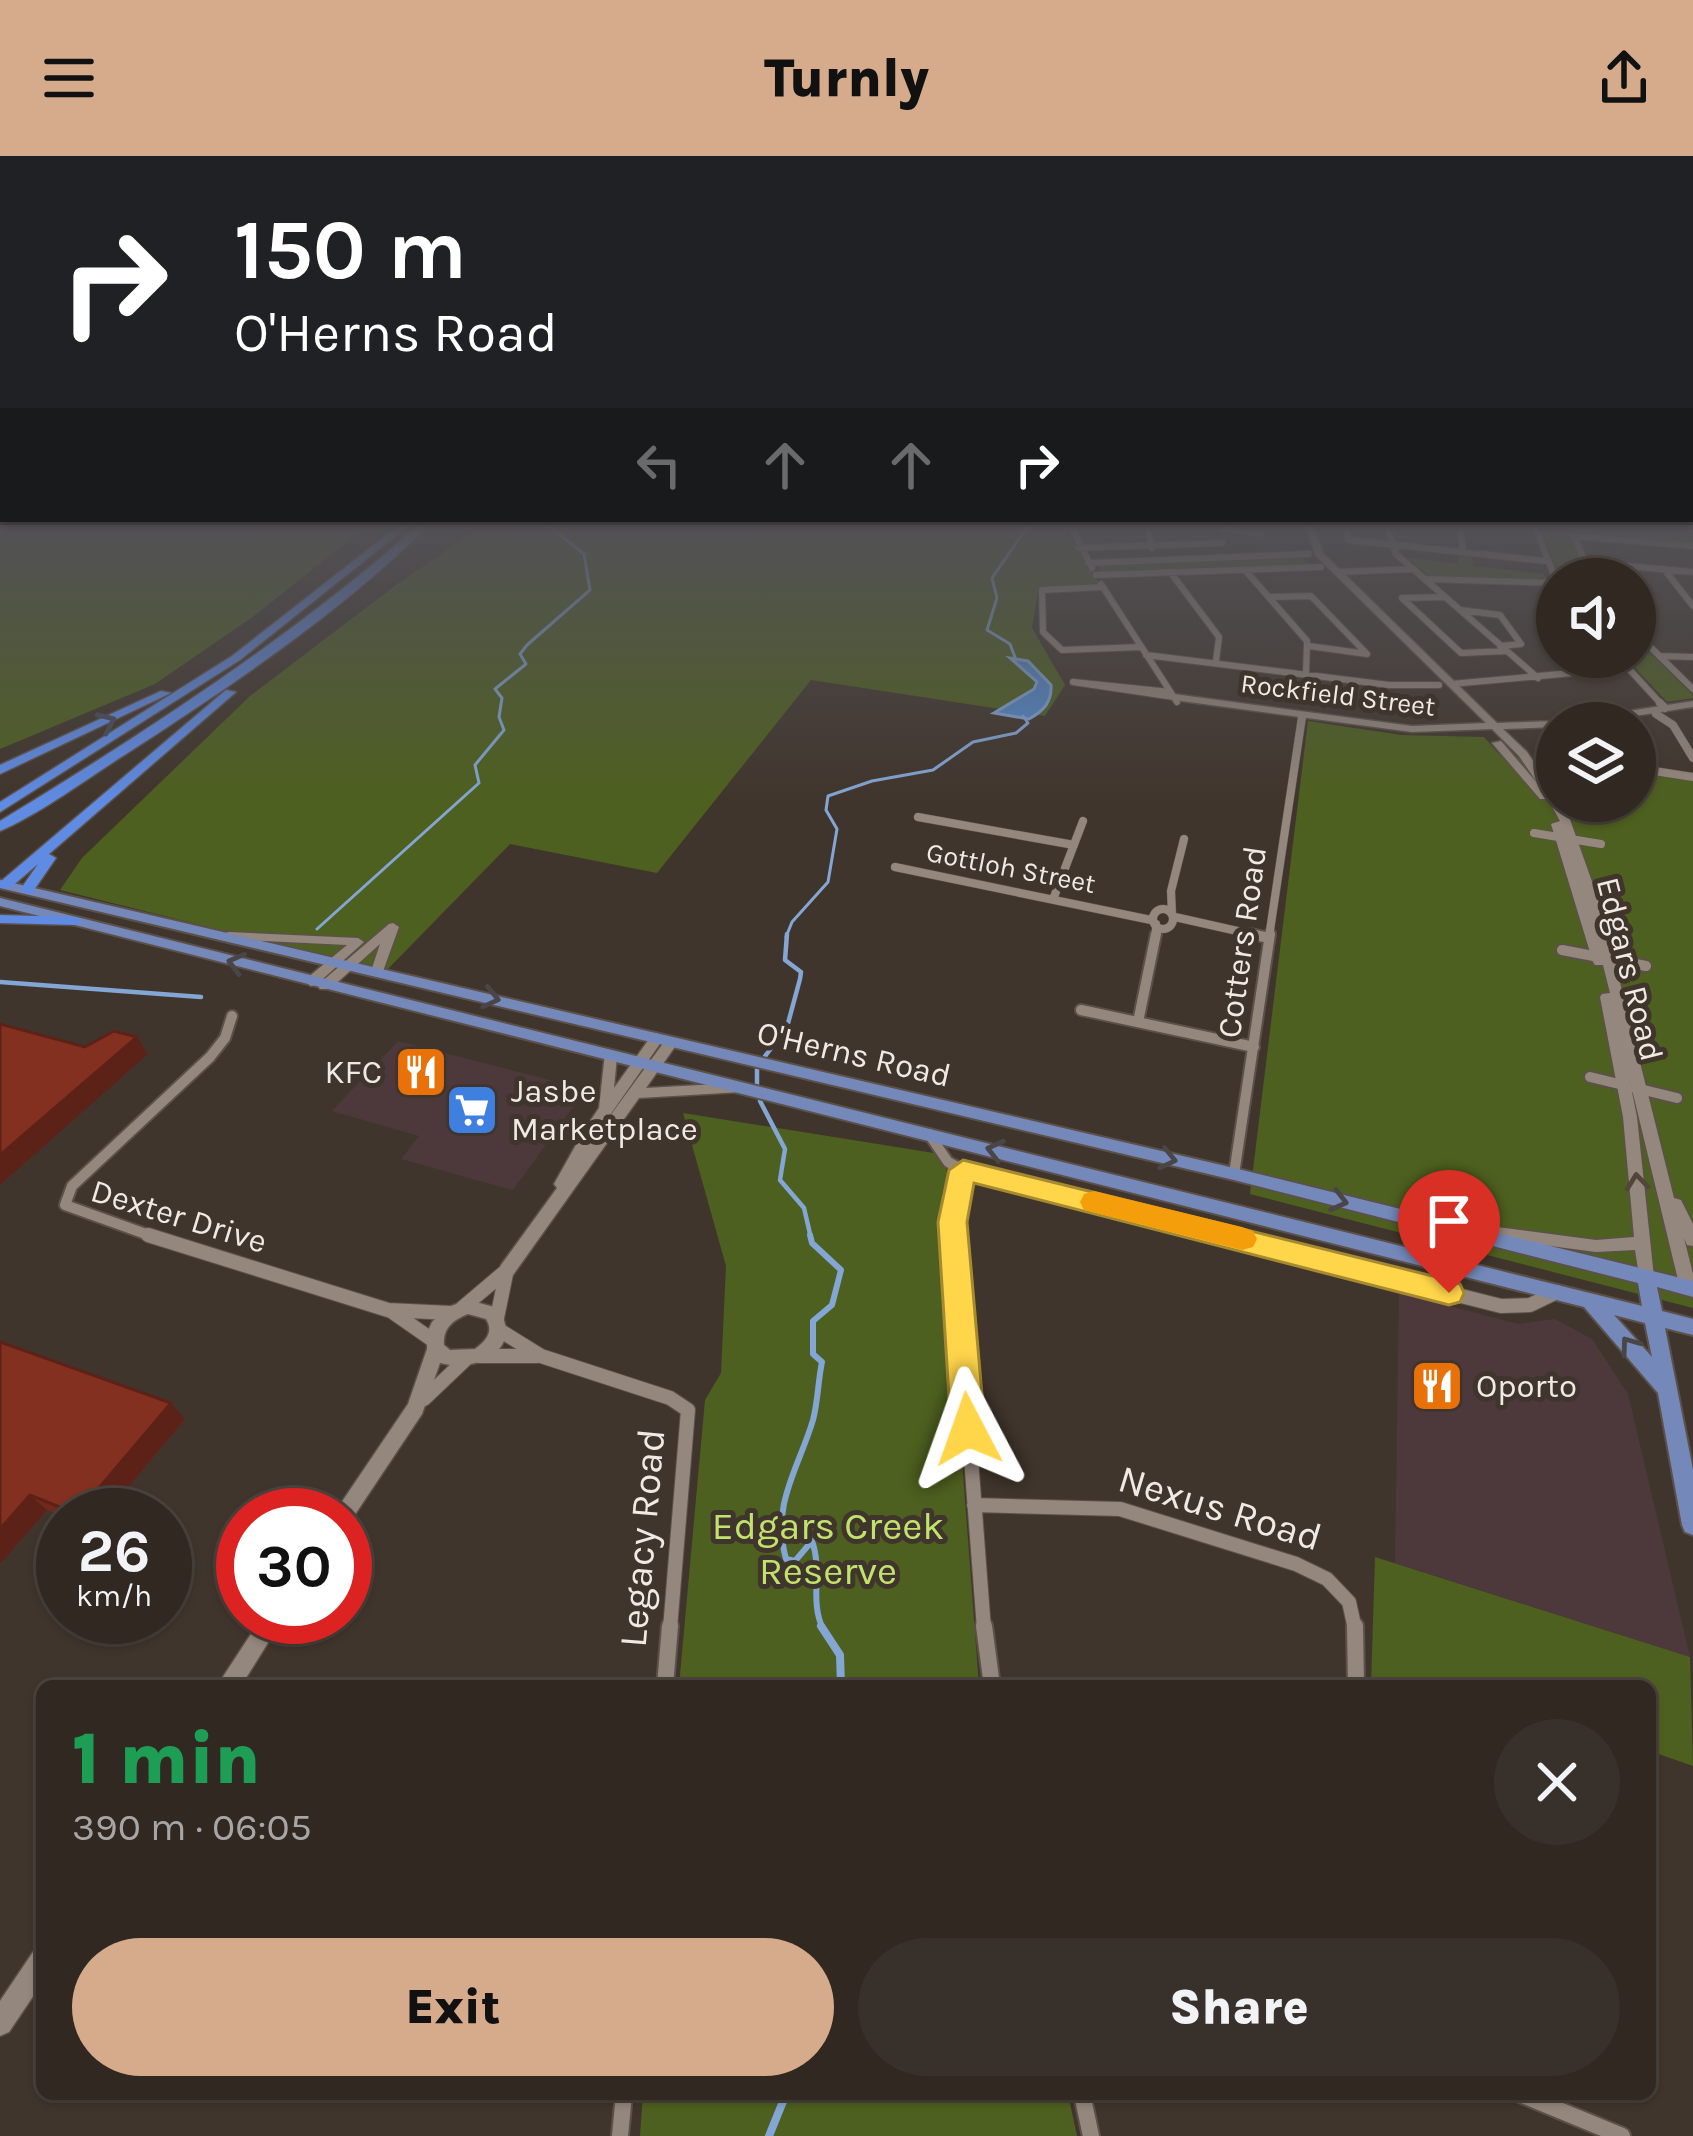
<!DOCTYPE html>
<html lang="en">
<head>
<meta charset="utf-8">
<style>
	:root { --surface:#302821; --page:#38302a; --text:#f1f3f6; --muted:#a8a6a5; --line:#4b443f; --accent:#d6ab8b }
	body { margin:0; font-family:Karla,sans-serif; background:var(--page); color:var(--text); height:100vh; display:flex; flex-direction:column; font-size:45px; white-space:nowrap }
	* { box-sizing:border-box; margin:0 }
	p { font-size:39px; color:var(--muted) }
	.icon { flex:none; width:66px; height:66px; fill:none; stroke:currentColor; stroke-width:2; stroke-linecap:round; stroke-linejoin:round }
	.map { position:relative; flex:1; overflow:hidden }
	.panel { position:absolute; left:36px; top:1524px; width:1620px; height:420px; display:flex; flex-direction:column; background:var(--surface); border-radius:18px; box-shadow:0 3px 9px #0004,0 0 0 3px var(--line) }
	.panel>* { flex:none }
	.hud { position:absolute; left:0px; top:0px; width:1695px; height:366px; box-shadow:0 3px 9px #0004,0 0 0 3px var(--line); background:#202124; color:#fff; overflow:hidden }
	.buttons { position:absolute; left:1536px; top:402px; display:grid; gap:24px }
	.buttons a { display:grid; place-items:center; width:120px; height:120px; border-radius:50%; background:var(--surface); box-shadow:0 3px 9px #0004,0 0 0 3px var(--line); font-size:60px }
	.speed { position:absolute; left:36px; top:1332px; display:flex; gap:24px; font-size:60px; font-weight:700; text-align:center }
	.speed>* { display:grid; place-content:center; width:156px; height:156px; border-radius:50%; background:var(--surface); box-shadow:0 3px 9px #0004,0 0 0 3px var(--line); line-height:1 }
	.speed small { font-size:30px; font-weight:400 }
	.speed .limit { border:18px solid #d22; background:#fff; color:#111 }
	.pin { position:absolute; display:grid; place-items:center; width:102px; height:102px; color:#fff; margin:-123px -51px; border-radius:50% 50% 50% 0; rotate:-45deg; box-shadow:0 0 12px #0007 }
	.pin .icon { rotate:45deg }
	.me { position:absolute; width:132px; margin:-66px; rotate:356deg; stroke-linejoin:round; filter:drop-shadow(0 0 9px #0008) }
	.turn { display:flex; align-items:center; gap:42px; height:252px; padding:0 36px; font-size:54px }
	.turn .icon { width:156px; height:156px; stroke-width:2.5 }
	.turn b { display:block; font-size:84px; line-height:102px }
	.lanes { display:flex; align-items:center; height:114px; padding:0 36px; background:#0003; justify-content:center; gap:60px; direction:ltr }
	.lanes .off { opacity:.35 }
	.round { display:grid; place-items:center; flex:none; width:126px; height:126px; border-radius:63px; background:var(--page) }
	.summary { display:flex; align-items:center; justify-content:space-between; height:204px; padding:0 36px }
	h1 { font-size:72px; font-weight:800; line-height:90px; color:#1e9e55 }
	.primary-button { display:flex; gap:24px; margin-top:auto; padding:24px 36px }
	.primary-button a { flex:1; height:138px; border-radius:72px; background:var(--accent); color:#111; font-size:48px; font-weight:800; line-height:138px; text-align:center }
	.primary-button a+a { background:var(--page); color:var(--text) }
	header { display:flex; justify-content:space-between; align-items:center; height:156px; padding:0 36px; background:var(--accent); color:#111; font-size:54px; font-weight:800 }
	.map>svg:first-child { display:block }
	.commercial { fill:#4d393b }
	.green { fill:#4e601f }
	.water { fill:#548ace; stroke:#83a6d5; stroke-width:3 }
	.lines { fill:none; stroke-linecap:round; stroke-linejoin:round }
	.stream-far3 { stroke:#83a6d5; stroke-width:3 }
	.stream-far2 { stroke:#83a6d5; stroke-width:4.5 }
	.stream-far1 { stroke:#83a6d5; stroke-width:6 }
	.stream { stroke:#83a6d5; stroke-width:8 }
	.street-far4-casing { stroke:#5c514a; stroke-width:8 }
	.street-far3-casing { stroke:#5c514a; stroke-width:9 }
	.street-far2-casing { stroke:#5c514a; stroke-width:14 }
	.street-far1-casing { stroke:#5c514a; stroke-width:16 }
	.street-casing { stroke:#5c514a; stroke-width:20 }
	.secondary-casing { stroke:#5c514a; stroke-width:3 }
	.primary-casing { stroke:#5c514a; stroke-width:4 }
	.highway-casing { stroke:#5c514a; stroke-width:3 }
	.street-far4 { stroke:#94877d; stroke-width:6 }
	.street-far3 { stroke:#94877d; stroke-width:8 }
	.street-far2 { stroke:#94877d; stroke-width:10 }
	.street-far1 { stroke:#94877d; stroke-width:14 }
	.street { stroke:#94877d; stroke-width:16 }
	.secondary { fill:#94877d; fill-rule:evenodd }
	.primary { fill:#7489ba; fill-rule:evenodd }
	.highway { fill:#5f8be3; fill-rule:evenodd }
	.wall { fill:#72291c }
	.shaded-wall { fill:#5c2217 }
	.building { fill:#843021; stroke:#5c2217; stroke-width:3 }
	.oneway { stroke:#484a5a }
	.oneway2 { stroke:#4a4648 }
	.oneway3 { stroke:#51453c }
	.route { fill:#ffd54a; stroke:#a68a30; stroke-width:3 }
	.slow { fill:#f59e0b }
	.labels { text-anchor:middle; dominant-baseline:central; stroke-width:10; stroke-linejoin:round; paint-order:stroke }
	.far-street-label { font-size:27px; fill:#f1e9e4; stroke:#40352c }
	.street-label { font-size:33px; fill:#f1e9e4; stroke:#40352c }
	.poi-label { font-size:33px; fill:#f1e9e4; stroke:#40352c; text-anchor:start }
	.near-street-label { font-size:39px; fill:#f1e9e4; stroke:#40352c }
	.near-park-label { font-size:39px; fill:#c1e36e; stroke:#40352c }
</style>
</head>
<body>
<header><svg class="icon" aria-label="menu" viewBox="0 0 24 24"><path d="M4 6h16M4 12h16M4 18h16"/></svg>Turnly<svg class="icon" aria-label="share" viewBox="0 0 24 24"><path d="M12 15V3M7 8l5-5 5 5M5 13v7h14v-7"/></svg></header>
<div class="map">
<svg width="1693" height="1980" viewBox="0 0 1693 1980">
	<rect width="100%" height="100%" fill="#40352c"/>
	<path class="commercial" d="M398,885L569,929L579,943L513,1034L401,1003L419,980L332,955Z
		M1399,1137L1518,1168L1555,1163L1592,1183L1628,1238L1690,1501L1395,1407Z"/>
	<path class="green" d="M0,370H367L254,460L155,528L0,593Z
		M482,370H1068V379L1100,428L1042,431L1038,436L1032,472L1065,529L1045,560L811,524L657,717L510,688L386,815L60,734L82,702L250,540L396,429Z
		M1541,370H1693V389L1569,378L1588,423H1560Z
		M1460,398L1471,399L1474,410L1543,418L1549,425L1431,422L1408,402L1457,408Z
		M1300,400L1310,410L1103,418L1097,408Z
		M1635,482L1693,539V542L1667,546L1625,501H1635Z
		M1308,565L1401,579L1484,581L1499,598L1557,606V645H1635V616L1693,624V1152L1250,1038Z
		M683,957L940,998L948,1018L942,1038L979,1530H679L705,1244L721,1217L726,1110Z
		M1375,1401L1690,1501L1693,1610L1650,1595V1530H1371Z
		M643,1938H1068L1077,1980H640Z"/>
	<path class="water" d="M1010,502L1028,505L1051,529C1052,547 1043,555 1029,563L994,557L1034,533L1037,526Z"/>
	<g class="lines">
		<path class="stream-far3" d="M1016,504L1010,488L987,474L997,442L992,422L1028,370
			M317,773L479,627L475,609L504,574L499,561L502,542L495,533L526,508L520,498L527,489L590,434L584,398L549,370
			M786,781L792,766L828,726L837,673L826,654L828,640L872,625L933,614L973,586L1016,577L1028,567L1023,560"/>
		<path class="stream-far2" d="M0,826L201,841
			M757,930V911L787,871L800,823L801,816L785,804L787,778
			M760,945L785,993L780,1024L804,1052L811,1082"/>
		<path class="stream-far1" d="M810,1079L812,1087L841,1114L832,1149L813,1165V1198L822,1206C818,1225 818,1245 813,1264C798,1314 771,1348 786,1403L795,1405L812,1385C823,1415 809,1444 823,1473"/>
		<path class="stream" d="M821,1470L840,1499L841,1530
			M769,1980L786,1938"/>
		<g class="street-far4-casing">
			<path id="street-far4" d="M1071,370L1092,412
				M1147,370L1152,392
				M1346,370L1348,384L1546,405
				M1387,370L1396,398L1538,522
				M1460,370L1463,396
				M1221,372L1261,377L1263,370
				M1078,392L1222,387
				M1583,406L1693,416
				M1088,407L1309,398
				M1664,413L1693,450
				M1245,414L1307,485L1306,518
				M1337,416L1414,413
				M1171,417L1219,481L1216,505
				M1096,419L1321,411
				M1425,423L1557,427L1535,370
				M1592,423L1574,380L1693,390
				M1101,428L1177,546
				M1103,431L1042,434L1043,476L1062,494L1141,491
				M1269,441L1311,440L1367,498L1309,490
				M1445,441L1402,442L1461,497L1507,495
				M1460,454L1500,459L1521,488L1500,490
				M1635,476L1693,533
				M1146,499L1389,529H1439
				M1660,500L1693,501
				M1618,501L1663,550
				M1451,528L1627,512
				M1170,536L1073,526L1174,541"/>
		</g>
		<g class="street-far3-casing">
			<path id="street-far3" d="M1660,547L1665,552
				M1656,558L1673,569L1693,602
				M1635,612L1693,621
				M918,661L1074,689
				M1534,677L1601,688
				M895,711L1151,764
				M1054,741L1083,665
				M1153 763a10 10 0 1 1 20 0a10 10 0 1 1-20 0Z
				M1172,758L1171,735L1184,683
				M1175,761L1264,781
				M1156,768V781
				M1269,781L1302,561"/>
		</g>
		<g class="street-far2-casing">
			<path id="street-far2" d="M1251,778L1269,782
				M1562,794L1646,810
				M1081,854L1254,891
				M1138,866L1156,778
				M1590,921L1677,942
				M929,978L948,1006L963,1014L954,1082
				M963,1014L1231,1082
				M1234,1018L1270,778
				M157,1082L65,1049L72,1030L210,901L225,882L232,860"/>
		</g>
		<g class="street-far1-casing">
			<path id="street-far1" d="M148,1079L388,1154L451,1157
				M954,1079L984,1473
				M1219,1079L1501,1150L1530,1149L1557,1136
				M462,1152L507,1114
				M391,1155L434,1185
				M497,1162L506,1118
				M499,1174L541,1200L670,1242L688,1254L670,1473
				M479,1200H537
				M424,1243L465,1204
				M974,1349L1120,1353L1296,1408L1327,1423L1349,1446L1355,1473"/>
		</g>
		<g class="street-casing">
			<path id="street" d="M984,1470L992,1530
				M1355,1470L1356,1530
				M665,1530L670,1470
				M1082,1938L1091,1980
				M1520,1938L1622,1980
				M620,1980L624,1938"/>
		</g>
		<g class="secondary-casing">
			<path id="secondary" d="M1305,370H1313L1323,397L1497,567L1557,565L1561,567H1557V571L1503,573L1527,596L1557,640V645H1561L1567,655L1601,751L1674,1042L1681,1044L1693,1068V1090L1687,1089L1684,1082L1693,1118V1137H1682L1680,1132L1629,921L1637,961L1654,1121L1652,1126L1646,1128L1640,1126L1635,1094L1596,1096L1489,1082L1483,1080L1481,1076L1483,1072L1489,1070L1596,1084L1634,1081L1623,961L1600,841L1602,838L1610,837L1603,809H1595L1593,806L1551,668L1560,665L1548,643H1540L1492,587L1501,585L1538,628L1519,600L1492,573L1412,576L1174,544L1169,541L1174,538L1412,570L1486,567L1316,400Z
				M1693,545V551L1589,567H1565L1570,564Z
				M393,767L399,771L382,818L377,819L371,815L380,788L330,833H320L318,830L320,827L389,768Z
				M229,776L358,782L364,786L316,829L311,830L305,826L306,823L347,789L225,783V777Z
				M657,877L664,882L596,979L667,882H677L679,885L646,932L736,927L741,928L743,932L741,936L639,942L513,1119L507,1121L501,1119L499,1114L501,1109L557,1032L554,1028L586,971L599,952L605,897L610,895L617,900L614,932L652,879Z
				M468,1144L498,1152C525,1194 476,1217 440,1207L422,1258L350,1366L345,1368V1359H333L408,1248L427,1193V1177L432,1166L448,1151ZM468,1158L486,1163C494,1176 486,1185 475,1193L450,1194L444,1189C443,1172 453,1164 468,1158Z
				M262,1461H284L241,1530H217Z
				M42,1792V1827L9,1876L0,1880V1845L33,1796Z"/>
		</g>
		<g class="primary-casing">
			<path id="primary" d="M0,724L1234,1012L1693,1125V1141L1657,1131L1662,1155L1693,1163V1179L1665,1172L1693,1314V1379L1685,1376L1682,1369L1658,1237L1584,1151L0,750V742L1642,1150L1638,1127L1234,1024L0,732ZM1614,1159L1645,1167L1652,1201Z"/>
		</g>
		<g class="highway-casing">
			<path id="highway" d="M398,370H408L240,504L0,656V646L232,500Z
				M418,370H428C339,458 231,530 126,598C88,622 40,658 0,675V665C146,576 289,483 418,370Z
				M226,534L236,536L49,698L56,702L32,737L27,738L20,734L38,708L10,732H0V726Z
				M161,535L171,537L0,618V609Z
				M0,759L76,761L83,765L76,769L0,767Z"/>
		</g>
		<use href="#street-far4" class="street-far4"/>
		<use href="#street-far3" class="street-far3"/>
		<use href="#street-far2" class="street-far2"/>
		<use href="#street-far1" class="street-far1"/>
		<use href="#street" class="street"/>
		<use href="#secondary" class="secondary"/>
		<use href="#primary" class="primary"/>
		<use href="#highway" class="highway"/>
	</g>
	<path class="wall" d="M0,1186L185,1263L105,1359L63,1360L47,1354L0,1408Z"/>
	<path class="shaded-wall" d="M137,881L148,898L0,1029V999Z
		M171,1247L185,1263L105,1359H78L77,1358Z
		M30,1339L47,1354L0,1408V1373Z"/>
	<path class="building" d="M0,868L85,891L114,875L137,881L0,999Z
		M0,1186L171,1247L77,1358L30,1339L0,1373Z
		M1158,1524L1159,1530H1119Z"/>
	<defs><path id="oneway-chevron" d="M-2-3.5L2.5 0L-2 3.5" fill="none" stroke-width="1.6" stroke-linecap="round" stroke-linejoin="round" transform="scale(3)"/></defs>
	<use class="oneway" href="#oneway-chevron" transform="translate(107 566) rotate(-24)"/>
	<g class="oneway2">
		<use href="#oneway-chevron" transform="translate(236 807) rotate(-165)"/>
		<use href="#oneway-chevron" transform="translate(491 842) rotate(13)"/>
		<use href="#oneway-chevron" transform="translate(995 994) rotate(-166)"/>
		<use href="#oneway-chevron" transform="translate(1168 1003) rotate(13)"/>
		<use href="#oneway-chevron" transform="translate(1339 1045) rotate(14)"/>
		<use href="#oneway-chevron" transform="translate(1629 1189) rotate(-126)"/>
	</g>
	<use class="oneway3" href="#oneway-chevron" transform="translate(1637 1026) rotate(-96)"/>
	<linearGradient id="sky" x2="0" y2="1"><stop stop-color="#231d18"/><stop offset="0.57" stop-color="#535156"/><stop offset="1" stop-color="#535156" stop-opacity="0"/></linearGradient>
	<rect width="1693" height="647" fill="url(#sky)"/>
	<path class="route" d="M963,1004L1449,1124L1460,1128L1464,1137L1460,1146L1449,1149L974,1027L967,1066L985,1273L980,1284L968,1288L956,1284L951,1273L938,1066L949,1014Z"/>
	<path class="slow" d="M1094,1035L1242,1071L1253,1075L1257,1083L1253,1091L1242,1094L1084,1054L1080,1046L1084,1038Z"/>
	<defs>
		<g id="restaurant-square" transform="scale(2.7)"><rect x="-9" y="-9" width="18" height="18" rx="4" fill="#e8710a" stroke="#40352c"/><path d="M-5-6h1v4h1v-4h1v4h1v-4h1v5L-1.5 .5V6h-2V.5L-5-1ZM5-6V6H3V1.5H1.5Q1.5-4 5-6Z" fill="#fff"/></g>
		<g id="supermarket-square" transform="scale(2.7)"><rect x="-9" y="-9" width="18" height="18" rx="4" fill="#3f7fe0" stroke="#40352c"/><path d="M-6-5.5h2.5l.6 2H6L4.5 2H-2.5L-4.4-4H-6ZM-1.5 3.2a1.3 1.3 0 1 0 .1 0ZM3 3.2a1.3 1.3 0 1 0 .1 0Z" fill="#fff"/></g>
	</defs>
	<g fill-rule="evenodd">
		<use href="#restaurant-square" x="421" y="916"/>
		<use href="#supermarket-square" x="472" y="954"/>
		<use href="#restaurant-square" x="1437" y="1230"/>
	</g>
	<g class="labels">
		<g class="far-street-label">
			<text transform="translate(1338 539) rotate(7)">Rockfield Street</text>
			<text transform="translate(1011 712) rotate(11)">Gottloh Street</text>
		</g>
		<g class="street-label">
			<text transform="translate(1242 786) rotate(-82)">Cotters Road</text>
			<text transform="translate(1630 813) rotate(76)">Edgars Road</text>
			<text transform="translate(854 898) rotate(13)">O'Herns Road</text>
			<text transform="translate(179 1060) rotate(17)">Dexter Drive</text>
		</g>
		<g class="poi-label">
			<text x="382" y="916" text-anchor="end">KFC</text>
			<text x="511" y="935">Jasbe<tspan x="511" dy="38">Marketplace</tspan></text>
			<text x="1476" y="1230">Oporto</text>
		</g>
		<g class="near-street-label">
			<text transform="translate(1220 1352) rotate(17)">Nexus Road</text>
			<text transform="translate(642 1382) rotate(-85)">Legacy Road</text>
		</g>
		<g class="near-park-label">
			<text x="828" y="1370">Edgars Creek<tspan x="828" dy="45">Reserve</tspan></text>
		</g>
	</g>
</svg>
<div class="buttons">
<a><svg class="icon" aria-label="sound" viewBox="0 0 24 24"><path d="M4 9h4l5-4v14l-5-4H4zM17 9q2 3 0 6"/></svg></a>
<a><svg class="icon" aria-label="layers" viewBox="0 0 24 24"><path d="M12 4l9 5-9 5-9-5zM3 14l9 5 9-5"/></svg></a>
</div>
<div class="speed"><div>26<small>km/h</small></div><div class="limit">30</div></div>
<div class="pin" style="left:1449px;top:1137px;background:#d93025"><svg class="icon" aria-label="arrive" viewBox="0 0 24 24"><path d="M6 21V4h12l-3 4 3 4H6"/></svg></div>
<svg class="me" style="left:968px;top:1273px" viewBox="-20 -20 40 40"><path d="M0-17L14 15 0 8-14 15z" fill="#ffd54a" stroke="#fff" stroke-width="4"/></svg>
<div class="hud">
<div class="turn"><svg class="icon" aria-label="right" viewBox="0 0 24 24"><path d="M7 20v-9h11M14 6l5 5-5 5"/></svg><div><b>150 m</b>O'Herns Road</div></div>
<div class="lanes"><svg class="icon off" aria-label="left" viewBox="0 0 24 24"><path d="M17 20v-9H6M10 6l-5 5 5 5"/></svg><svg class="icon off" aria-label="ahead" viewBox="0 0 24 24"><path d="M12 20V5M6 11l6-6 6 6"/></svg><svg class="icon off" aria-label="ahead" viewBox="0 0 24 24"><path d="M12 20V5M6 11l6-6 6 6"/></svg><svg class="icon" aria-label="right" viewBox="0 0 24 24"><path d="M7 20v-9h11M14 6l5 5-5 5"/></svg></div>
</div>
<section class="panel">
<div class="summary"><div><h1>1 min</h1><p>390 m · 06:05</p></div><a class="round"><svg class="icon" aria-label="close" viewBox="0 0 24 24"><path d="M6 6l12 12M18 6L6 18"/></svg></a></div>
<div class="primary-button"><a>Exit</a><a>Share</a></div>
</section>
</div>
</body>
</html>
